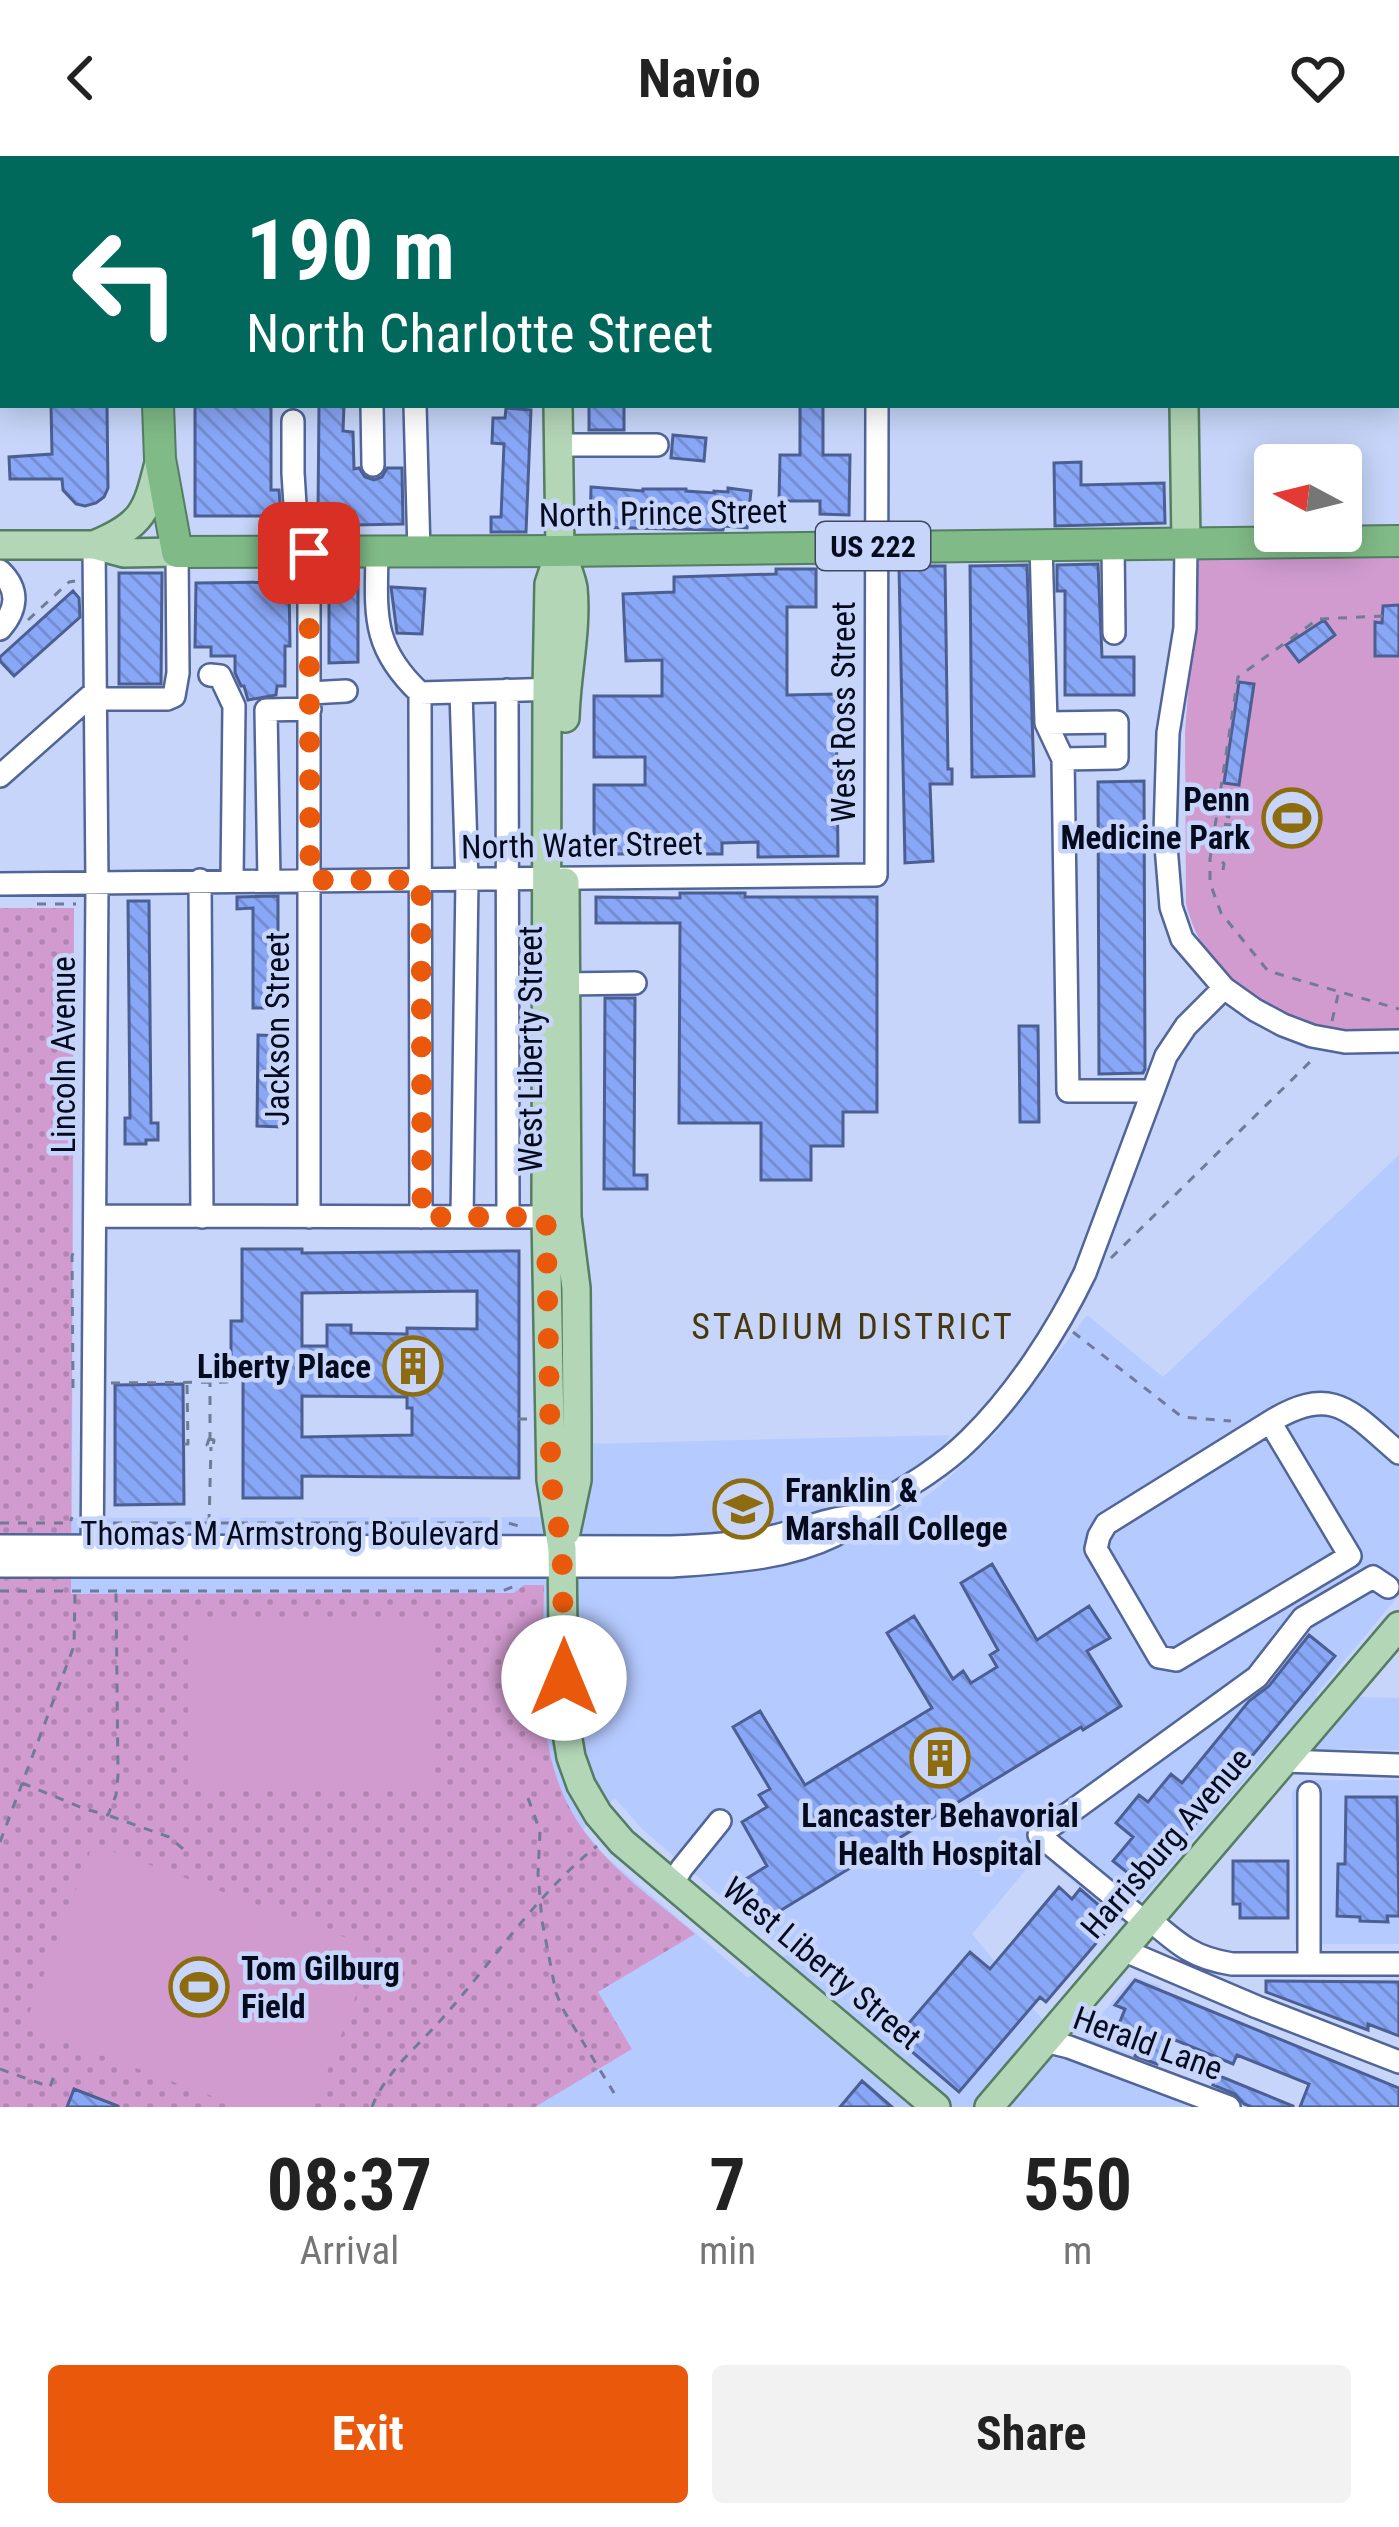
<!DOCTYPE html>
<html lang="en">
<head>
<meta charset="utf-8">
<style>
	:root { --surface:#fff; --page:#f2f2f2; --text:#222; --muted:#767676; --accent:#ea580c }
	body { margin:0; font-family:"Roboto Condensed",sans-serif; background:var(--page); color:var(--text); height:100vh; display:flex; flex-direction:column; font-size:45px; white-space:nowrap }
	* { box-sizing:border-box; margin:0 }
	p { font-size:39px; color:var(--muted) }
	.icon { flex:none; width:66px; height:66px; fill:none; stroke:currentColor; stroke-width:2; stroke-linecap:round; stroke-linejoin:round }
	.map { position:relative; height:1951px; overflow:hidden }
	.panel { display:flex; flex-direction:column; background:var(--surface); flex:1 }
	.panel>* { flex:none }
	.hud { position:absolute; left:0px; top:0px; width:1401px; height:252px; box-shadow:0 6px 30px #0003; background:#00695c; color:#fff; overflow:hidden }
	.needle { width:78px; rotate:277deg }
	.fabs { position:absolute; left:1254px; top:288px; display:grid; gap:24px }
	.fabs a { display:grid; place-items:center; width:108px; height:108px; border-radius:12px; background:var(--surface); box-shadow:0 6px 30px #0003; font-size:60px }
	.pin { position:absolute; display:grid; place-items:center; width:102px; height:102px; color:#fff; margin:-51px; border-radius:24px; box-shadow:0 6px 18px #0006 }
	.me { position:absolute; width:132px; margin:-66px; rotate:0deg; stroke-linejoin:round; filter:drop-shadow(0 0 9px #0008) }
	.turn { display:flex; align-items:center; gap:42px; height:252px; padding:0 48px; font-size:54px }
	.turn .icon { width:156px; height:156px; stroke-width:2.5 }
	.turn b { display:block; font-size:84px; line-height:102px }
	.eta { display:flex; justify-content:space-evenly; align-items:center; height:204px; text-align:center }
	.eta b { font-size:72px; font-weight:700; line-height:84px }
	.primary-button { display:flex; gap:24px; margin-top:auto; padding:24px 48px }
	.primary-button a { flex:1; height:138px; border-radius:12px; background:var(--accent); color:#fff; font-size:48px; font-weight:700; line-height:138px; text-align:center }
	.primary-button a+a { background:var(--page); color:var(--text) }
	header { display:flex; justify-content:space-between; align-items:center; height:156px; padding:0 48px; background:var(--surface); font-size:54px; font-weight:700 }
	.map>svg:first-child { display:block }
	.built { fill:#b5caff; fill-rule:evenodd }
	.green { fill:url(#green-dots) }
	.pitch { fill:#d19bcf }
	.building { fill:url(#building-back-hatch); stroke:#4b5f93; stroke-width:3; fill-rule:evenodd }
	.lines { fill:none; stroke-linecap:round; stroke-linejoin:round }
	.minor-casing { stroke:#516599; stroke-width:26 }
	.major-casing { stroke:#557d62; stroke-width:32 }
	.highway-casing { stroke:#557d62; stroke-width:34 }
	.path { stroke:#707b97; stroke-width:3; stroke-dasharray:9 9; stroke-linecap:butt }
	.minor { stroke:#fff; stroke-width:21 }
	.major { stroke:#b3d6b7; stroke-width:27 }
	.highway { stroke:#80bb87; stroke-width:30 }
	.route { stroke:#ea580c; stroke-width:21; stroke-dasharray:0 37.8 }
	.labels { text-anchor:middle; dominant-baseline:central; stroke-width:9; stroke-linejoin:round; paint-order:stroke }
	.shield { fill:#c6d5f9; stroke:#3f4860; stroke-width:3 }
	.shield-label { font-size:30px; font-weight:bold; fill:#050b1e }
	.street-label { font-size:33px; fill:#050b1e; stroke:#c6d5f9 }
	.poi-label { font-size:33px; font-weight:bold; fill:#050b1e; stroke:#c6d5f9; text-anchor:end }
	.neighbourhood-label { font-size:36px; letter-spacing:3px; fill:#46370e; stroke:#c6d5f9 }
</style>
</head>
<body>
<header><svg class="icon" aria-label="back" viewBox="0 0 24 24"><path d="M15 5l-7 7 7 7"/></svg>Navio<svg class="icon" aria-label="heart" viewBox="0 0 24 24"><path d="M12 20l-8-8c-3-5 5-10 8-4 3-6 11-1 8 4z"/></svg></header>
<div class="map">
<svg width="1399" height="1951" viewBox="0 0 1399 1951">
	<defs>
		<pattern id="green-dots" width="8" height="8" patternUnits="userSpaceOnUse" patternTransform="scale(3)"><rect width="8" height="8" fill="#d19bcf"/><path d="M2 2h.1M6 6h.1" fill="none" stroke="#b284b1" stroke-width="1.8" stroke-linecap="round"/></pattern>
		<pattern id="building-back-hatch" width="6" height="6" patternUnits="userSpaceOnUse" patternTransform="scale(3)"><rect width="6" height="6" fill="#89a7f7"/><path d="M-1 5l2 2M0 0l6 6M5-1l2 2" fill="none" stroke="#758ed3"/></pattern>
	</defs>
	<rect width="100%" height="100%" fill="#c6d5f9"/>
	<path class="built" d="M0,752H74L72,1362L581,1361L583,1288L950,1279L925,1325L903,1356L940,1330L996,1277L1087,1159L1163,1221L1399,999V1439L1315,1540L1399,1542V1594L1272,1592L1121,1767L1040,1697L972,1778L1070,1897L1129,1825L1135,1821L1161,1830L1127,1918L1214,1951H0ZM615,1642L642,1673L788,1798L748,1822L604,1699L583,1673Z
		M1304,1624H1399V1788H1295L1292,1636Z"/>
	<path class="green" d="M0,752H74L71,1438L514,1437L524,1429H544C543,1528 529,1621 604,1699C631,1728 665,1752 695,1778L598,1836L632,1893L535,1951H0Z"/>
	<path class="pitch" d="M1399,396V879C1309,883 1210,843 1186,748L1185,576L1199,398Z
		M188,1462H435V1631L188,1632Z
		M93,1688L374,1792L314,1951H242L24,1871Z"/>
	<path class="building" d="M51,249H107L108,332L104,341L96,347L85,350L76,348L63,334L62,323H10L9,301L52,298Z
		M195,249H271V334H279L281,360H195Z
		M319,249H344L343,275L353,276L354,313L359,312L365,321L374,324L382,321L387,312H402L403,368L354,369V356L318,357Z
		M589,249H624V274H589Z
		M800,249H823V299H850L849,359L820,358V345H779L780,299H800Z
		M506,252L531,254L526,376H491V361H501L504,288L492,287L493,262H505Z
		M673,279L706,282L704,305L671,302Z
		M1081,306V329L1164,327L1165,367L1055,370L1054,307Z
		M591,331L643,335V333H686V335L714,337V335L728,336V332L751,335L747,372L724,370L723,374H716L590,371Z
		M1098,408L1102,501H1134V539H1065V435H1057V409Z
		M1027,409L1034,620L972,621L970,410Z
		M899,410H945L948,613H952V628H930L933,705L905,707Z
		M776,413H816V451H787V539L836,538L838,700L758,701V686L722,687V698H594V629H645V601H594V540H662V504L626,505L623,438L674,436V421L776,418Z
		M119,417H162L161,528H119Z
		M289,426L290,490H285V530H277L276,539L248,544L244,530H241L235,517V500H211V491H195L196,427Z
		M329,429H358V506L329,507Z
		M391,431L425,433L422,478L397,477Z
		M73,435L79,442L80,461L14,520L0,505V501Z
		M1399,449V500H1375V466L1382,467L1383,450Z
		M1324,464L1335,479L1299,506L1286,489Z
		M1239,526L1254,528L1239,629L1224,627Z
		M1144,625L1145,913L1143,917L1099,918L1098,626Z
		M680,737H745V741H877V956H843V990H811V1024H761V967H679L680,767H596V741L680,742Z
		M278,740V852H253V752L237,753V741Z
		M128,745H149L151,967H158V984H146V988H125V962H130Z
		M605,842H635L634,1019H647V1033H604Z
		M1019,870H1038L1039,966H1020Z
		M258,879L284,880L282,971L257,970Z
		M242,1093H302V1097L519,1095V1322L302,1320V1342H243V1209L231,1208V1165H242ZM477,1135V1173L407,1172V1178L351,1177V1169H327V1190H302V1137ZM302,1240L407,1241V1252H412V1279L302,1281Z
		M183,1228L184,1348L115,1349V1229Z
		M992,1408L1037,1484L1089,1450L1110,1482L1087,1495L1121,1550L1083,1574L1081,1571L770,1761L733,1731L767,1710L742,1666L767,1651L759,1639L770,1633L733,1571L760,1555L805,1629L932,1552L887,1477L914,1460L953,1523L963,1515L971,1527L997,1511L990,1499L998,1494L961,1427Z
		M1309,1479L1335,1500L1144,1730L1113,1705L1133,1681L1116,1667L1139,1639L1148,1646L1171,1618L1182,1627L1249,1545L1269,1530Z
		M1346,1641H1397L1399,1760H1387L1388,1766L1360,1765V1761L1337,1760L1338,1708H1345Z
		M1233,1705H1288V1762H1240V1748H1233Z
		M1059,1731L1072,1743L1080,1733L1116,1764L1046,1846L1040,1841L959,1936L896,1882L970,1796L990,1813Z
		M1135,1824L1399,1932V1951H1300L1309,1928L1237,1899L1233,1908L1168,1881L1157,1908L1135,1900L1144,1877L1119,1868L1125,1853L1115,1849Z
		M1266,1825L1399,1826V1880L1368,1868V1874L1266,1836Z
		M1217,1919L1293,1950V1951H1252L1244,1948L1235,1938L1213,1929Z
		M862,1925L892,1951H840Z
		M74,1933L118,1950V1951H67Z"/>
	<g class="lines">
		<g class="minor-casing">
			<path id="minor" d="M39,0L49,3
				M130,0L155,2
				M362,0V3
				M390,0V3
				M428,0V3
				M1035,0V3
				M1062,0V3
				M1133,0V3
				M1366,0V3
				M285,3V0
				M878,3V0
				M0,82L3,83
				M1398,191H1399
				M372,249L373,309
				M415,249L419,396
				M293,265V317L298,396
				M559,289H657
				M1186,387L1185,472L1168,577L1165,678L1171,751L1182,783L1224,832L1255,854L1283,869L1312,880L1345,886L1399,885
				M1113,388L1114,477
				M1041,389L1046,567
				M377,396C376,458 371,491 420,537L421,1061
				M0,415C20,434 17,454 0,473
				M210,519L220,520L234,550L232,724
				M507,534L508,1061
				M461,536L467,724L462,1061
				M310,537L346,535
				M420,537L558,533
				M96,543H167L174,540L178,517L177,396
				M1063,603L1046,567L1117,566V602L1063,603L1068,935H1151
				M0,620L96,535
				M200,724L202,1061
				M269,724L266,554L310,553
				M0,728L876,719L877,249
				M565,828L635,827
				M95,1060L556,1061
				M309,1061V397
				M1270,1266L1350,1400L1176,1504L1159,1501L1096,1393L1099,1380L1106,1368L1270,1266C1333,1227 1351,1256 1399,1297
				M0,1390L671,1391C707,1390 740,1388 775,1380C803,1373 829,1362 857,1360
				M0,1410H672C727,1406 784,1404 835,1379C846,1374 852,1363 863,1357C900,1335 939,1314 970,1283C1016,1238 1057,1175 1085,1117L1166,900L1186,870L1224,832
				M92,1410L97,727L94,389
				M1284,1605L1399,1609
				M1309,1637V1807
				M672,1728L682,1712L720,1665
				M1149,1763C1178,1788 1193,1802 1232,1808H1399
				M1146,1767L1039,1679L1257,1521L1303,1462L1373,1421L1388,1431
				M1123,1794L1257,1851L1399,1906
				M1045,1885L1069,1891L1229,1951"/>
		</g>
		<g class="major-casing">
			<path id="major" d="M551,0V3
				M1180,0V3
				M155,2L252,0
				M558,249L560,395L549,428L547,533L546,1061L551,1324L562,1393L564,1560L571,1601L581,1629L598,1658L622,1686L936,1951
				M1184,249L1186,387
				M0,389H94L124,397L177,396
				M94,389C145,368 147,354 160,303
				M560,395C565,407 571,420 573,432C577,476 566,518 565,562
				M565,726L567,1061L576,1132L577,1264V1324L566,1376
				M989,1951L1399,1470"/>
		</g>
		<g class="highway-casing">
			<path id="highway" d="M155,0V3
				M158,249L160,303L177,396L560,395L1399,385"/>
		</g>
		<path class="path" d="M1383,460L1318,463L1238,521L1210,703V727L1221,757L1268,815L1399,853
			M28,464L69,426L75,425
			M1223,714L1224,708L1221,704L1225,680L1219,674L1220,668L1232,669L1233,662L1226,660
			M37,748H76
			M1332,865L1338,839
			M1111,1102L1314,902
			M1073,1176L1182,1261L1231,1265
			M210,1222V1282
			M111,1227L235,1226V1208
			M73,1232L72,1100L75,1092
			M518,1263H529
			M209,1283L214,1284L213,1291L207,1289Z
			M184,1288H188L187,1228
			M744,1364V1360L769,1361V1364
			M0,1367H70L72,1361
			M113,1367H508L519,1370V1374
			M209,1367L211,1291
			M0,1435H502L515,1430
			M22,1627L85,1653L108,1659L116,1639L118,1620L116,1437
			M528,1642L540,1675L538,1718L542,1765L556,1837L564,1855L614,1937
			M110,1660L169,1681L189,1698
			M0,1686L74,1490L75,1437
			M0,1913L50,1931L55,1917
			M372,1951C386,1914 422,1887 447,1857C496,1801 538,1737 597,1690"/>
		<use href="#minor" class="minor"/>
		<use href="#major" class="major"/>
		<use href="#highway" class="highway"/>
	</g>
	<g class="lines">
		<path class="route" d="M309,397L310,724H421L422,1061H546L551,1324L562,1393L564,1522"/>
	</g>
	<defs>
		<g id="stadium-ring" transform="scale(3)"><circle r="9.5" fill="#c6d5f9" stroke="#8c6c0e" stroke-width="1.5"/><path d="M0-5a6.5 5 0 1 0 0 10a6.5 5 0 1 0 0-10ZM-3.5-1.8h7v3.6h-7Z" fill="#8c6c0e"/></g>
		<g id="building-ring" transform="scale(3)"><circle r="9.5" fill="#c6d5f9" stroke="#8c6c0e" stroke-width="1.5"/><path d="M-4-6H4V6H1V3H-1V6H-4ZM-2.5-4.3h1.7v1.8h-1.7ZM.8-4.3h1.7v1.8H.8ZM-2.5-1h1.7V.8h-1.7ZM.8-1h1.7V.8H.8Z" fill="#8c6c0e"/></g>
		<g id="university-ring" transform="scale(3)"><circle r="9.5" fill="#c6d5f9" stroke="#8c6c0e" stroke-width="1.5"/><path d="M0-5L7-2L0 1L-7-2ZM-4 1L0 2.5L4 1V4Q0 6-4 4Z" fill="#8c6c0e"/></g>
	</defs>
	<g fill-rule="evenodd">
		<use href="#stadium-ring" x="1292" y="662"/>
		<use href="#building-ring" x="413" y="1210"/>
		<use href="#university-ring" x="743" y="1353"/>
		<use href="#building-ring" x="940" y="1602"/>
		<use href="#stadium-ring" x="199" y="1831"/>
	</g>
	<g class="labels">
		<rect class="shield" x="816" y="366" width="114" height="48" rx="9"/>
		<g class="shield-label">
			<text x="873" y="390">US 222</text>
		</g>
		<g class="street-label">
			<text transform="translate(663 357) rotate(-1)">North Prince Street</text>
			<text transform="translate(843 556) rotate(-90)">West Ross Street</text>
			<text transform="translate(582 689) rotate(-1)">North Water Street</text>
			<text transform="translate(277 873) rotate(-90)">Jackson Street</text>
			<text transform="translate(530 893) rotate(-90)">West Liberty Street</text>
			<text transform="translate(63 899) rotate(-90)">Lincoln Avenue</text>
			<text x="290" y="1377">Thomas M Armstrong Boulevard</text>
			<text transform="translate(1166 1687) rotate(-49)">Harrisburg Avenue</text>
			<text transform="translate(822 1807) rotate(40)">West Liberty Street</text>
			<text transform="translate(1148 1887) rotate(20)">Herald Lane</text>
		</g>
		<g class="poi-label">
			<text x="1250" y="643">Penn<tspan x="1250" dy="38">Medicine Park</tspan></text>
			<text x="371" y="1210">Liberty Place</text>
			<text x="785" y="1334" text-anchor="start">Franklin &amp;<tspan x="785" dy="38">Marshall College</tspan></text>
			<text x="940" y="1659" text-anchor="middle">Lancaster Behavorial<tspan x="940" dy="38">Health Hospital</tspan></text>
			<text x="241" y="1812" text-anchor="start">Tom Gilburg<tspan x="241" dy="38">Field</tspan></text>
		</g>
		<g class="neighbourhood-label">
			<text x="853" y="1171">STADIUM DISTRICT</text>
		</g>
	</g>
</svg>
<div class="fabs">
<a><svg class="needle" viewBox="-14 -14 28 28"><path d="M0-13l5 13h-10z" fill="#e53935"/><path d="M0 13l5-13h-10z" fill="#767676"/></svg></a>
</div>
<div class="pin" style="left:309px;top:397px;background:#d93025"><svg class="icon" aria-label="arrive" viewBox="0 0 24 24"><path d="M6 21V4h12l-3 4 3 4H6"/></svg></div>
<svg class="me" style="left:564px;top:1522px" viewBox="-20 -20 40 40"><circle r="19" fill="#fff"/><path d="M0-13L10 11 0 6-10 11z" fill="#ea580c"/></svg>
<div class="hud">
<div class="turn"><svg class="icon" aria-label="left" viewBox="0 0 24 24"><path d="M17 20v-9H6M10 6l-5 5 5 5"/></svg><div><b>190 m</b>North Charlotte Street</div></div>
</div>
</div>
<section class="panel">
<div class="eta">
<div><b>08:37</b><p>Arrival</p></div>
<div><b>7</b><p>min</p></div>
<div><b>550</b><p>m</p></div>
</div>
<div class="primary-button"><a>Exit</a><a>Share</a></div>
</section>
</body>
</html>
